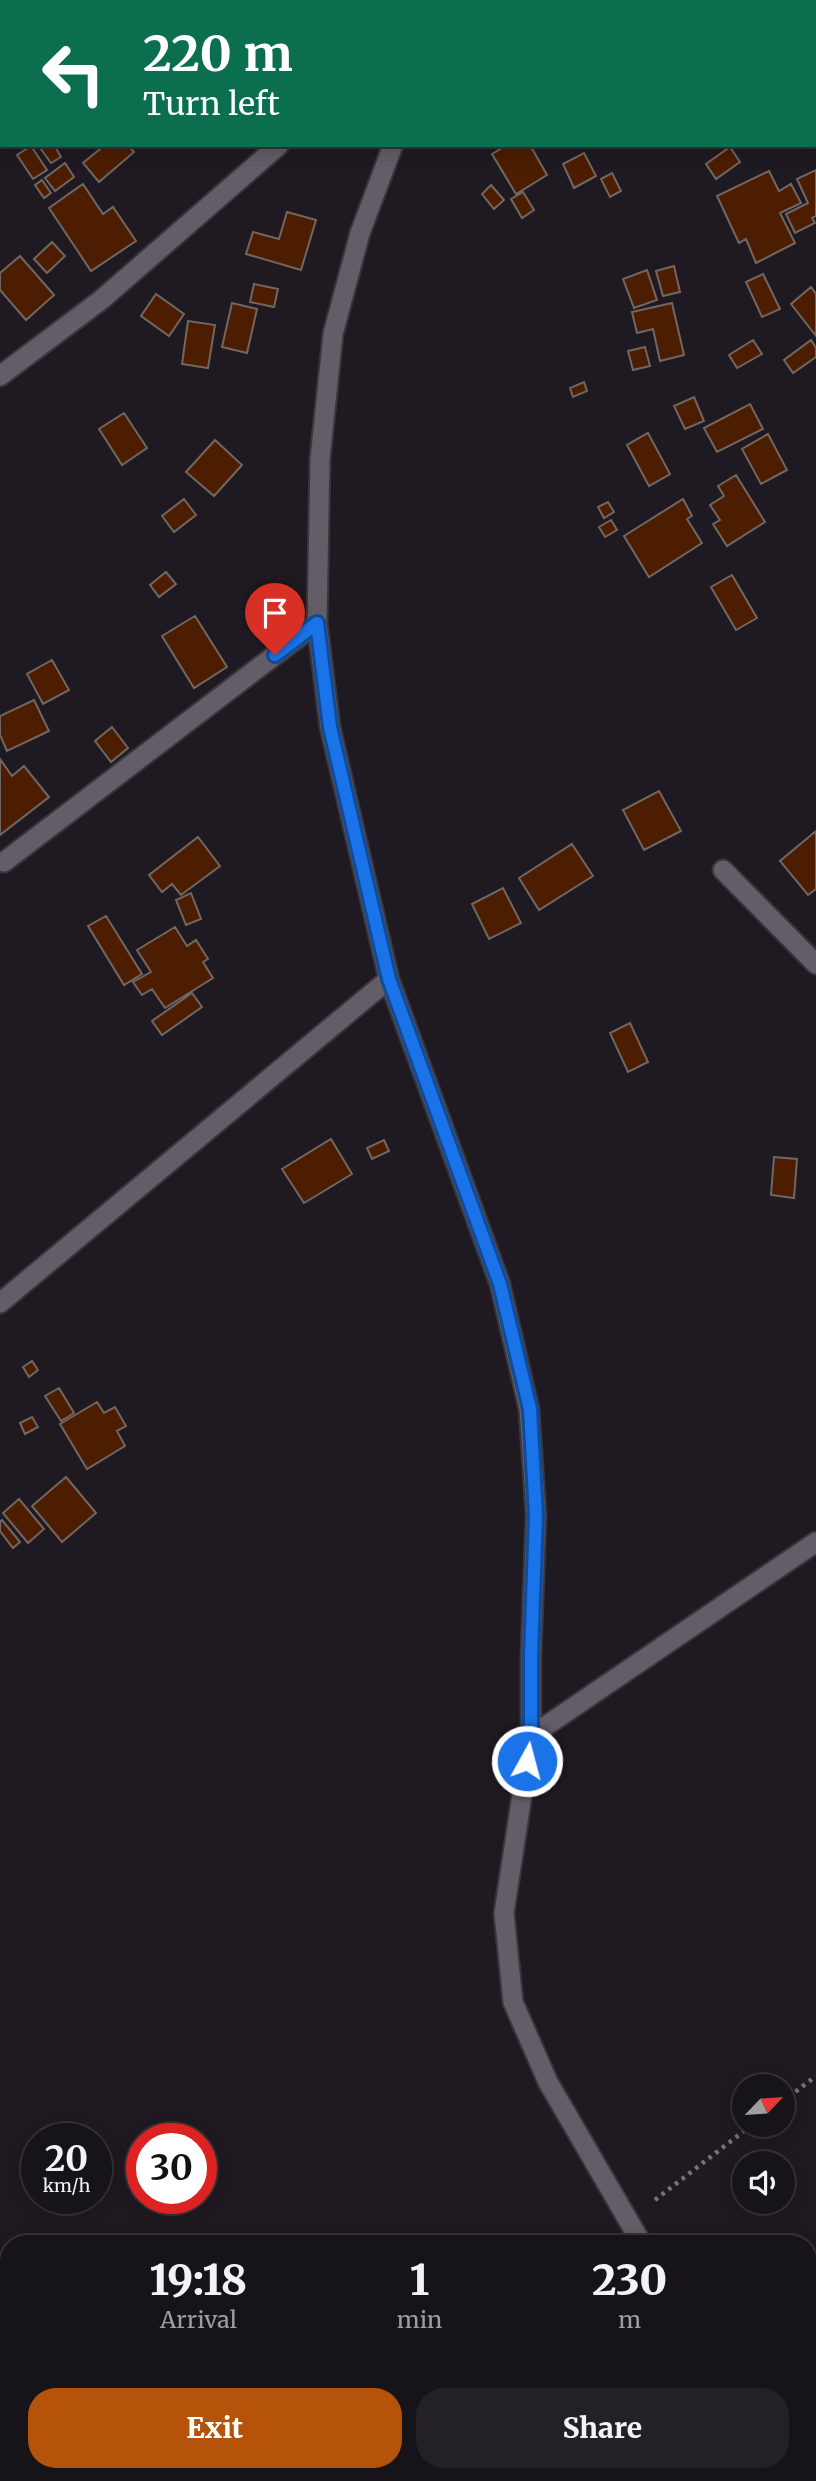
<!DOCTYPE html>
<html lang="en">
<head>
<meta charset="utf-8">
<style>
	:root { --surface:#171419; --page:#242126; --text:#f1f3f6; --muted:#9e9ea2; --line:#363338; --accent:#b45309 }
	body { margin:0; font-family:Merriweather,serif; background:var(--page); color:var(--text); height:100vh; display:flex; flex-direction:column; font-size:26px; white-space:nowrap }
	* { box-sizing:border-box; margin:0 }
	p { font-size:23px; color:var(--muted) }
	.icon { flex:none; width:38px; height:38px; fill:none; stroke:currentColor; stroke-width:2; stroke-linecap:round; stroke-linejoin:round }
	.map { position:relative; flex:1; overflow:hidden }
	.drawer { position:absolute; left:0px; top:2235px; width:817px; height:247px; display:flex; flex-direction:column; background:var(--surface); border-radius:28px 28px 0 0; box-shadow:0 4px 18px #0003,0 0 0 2px var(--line) }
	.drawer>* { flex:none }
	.hud { position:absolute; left:0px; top:0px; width:817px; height:147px; box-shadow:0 4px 18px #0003,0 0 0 2px var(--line); background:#0b6e4f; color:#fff; overflow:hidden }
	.needle { width:46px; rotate:65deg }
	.buttons { position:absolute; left:732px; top:2074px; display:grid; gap:14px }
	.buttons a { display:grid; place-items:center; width:63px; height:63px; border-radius:50%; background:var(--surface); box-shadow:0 4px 18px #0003,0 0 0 2px var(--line); font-size:35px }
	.speed { position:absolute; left:21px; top:2123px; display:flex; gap:14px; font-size:35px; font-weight:700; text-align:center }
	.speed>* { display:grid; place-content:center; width:91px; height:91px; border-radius:50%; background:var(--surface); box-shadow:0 4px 18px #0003,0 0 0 2px var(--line); line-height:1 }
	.speed small { font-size:18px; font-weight:400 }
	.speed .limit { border:10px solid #d22; background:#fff; color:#111 }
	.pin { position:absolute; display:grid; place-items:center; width:60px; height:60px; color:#fff; margin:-72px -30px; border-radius:50% 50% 50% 0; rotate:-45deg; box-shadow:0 0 7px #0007 }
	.pin .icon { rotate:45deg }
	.me { position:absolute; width:77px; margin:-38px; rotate:7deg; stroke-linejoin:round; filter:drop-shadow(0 0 5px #0008) }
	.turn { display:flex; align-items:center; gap:24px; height:147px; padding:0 28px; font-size:32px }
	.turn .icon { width:91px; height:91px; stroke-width:2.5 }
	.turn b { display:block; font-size:49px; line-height:60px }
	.eta { display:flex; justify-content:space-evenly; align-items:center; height:119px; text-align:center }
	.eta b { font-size:42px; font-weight:800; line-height:49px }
	.cta { display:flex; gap:14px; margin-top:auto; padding:14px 28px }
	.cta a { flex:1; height:80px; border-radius:28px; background:var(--accent); color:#fff; font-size:28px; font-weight:800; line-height:80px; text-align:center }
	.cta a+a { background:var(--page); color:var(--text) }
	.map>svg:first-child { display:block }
	.building { fill:#4c1d01; stroke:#716762; stroke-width:2 }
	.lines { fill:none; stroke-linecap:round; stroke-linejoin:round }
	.minor-casing { stroke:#39363b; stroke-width:23 }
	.path { stroke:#767278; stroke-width:4.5; stroke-dasharray:3.5 5; stroke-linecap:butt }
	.minor { stroke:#625d66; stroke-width:19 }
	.route-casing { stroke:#114b97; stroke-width:18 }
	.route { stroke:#1a73e8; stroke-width:12 }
</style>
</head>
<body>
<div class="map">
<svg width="816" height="2481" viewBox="0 0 816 2481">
	<rect width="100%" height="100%" fill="#1f1a21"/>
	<path class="building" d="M38,145H54L61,157L51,163Z
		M105,145H128L134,152L99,182L83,163Z
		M507,145H530L547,175L516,194L492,154Z
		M31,146L47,170L33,179L17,155Z
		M730,147L740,162L716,179L706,164Z
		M584,153L596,176L574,188L563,164Z
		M65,163L74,177L55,191L45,178Z
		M816,170V216L812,218L815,223L795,233L786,214L808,203L797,179Z
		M769,171L779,191L791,184L801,203L780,213L795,243L756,263L746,239L739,243L717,196Z
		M612,173L621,191L610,197L601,179Z
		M42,180L51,193L44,198L35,185Z
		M83,184L103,214L113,207L136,241L91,271L49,208Z
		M491,185L504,200L494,209L482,194Z
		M523,192L534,210L522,218L511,199Z
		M287,212L316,220L301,270L246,254L253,232L279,239Z
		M52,242L65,256L47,273L34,259Z
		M20,256L54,295L26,320L0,290V273Z
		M674,266L680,292L663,296L656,271Z
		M647,270L657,300L634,308L623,279Z
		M763,274L780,309L762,317L746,282Z
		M254,284L278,289L274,307L250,302Z
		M811,287L816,294V336L791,304Z
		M156,294L184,314L169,336L141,316Z
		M232,303L257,309L247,353L222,347Z
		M672,303L684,355L660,361L653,329L637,333L632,312Z
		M188,321L215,325L208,368L182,364Z
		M753,340L762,354L737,368L729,355Z
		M811,340L816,348V357L793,373L784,360Z
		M645,347L650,366L633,370L628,351Z
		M584,382L587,391L573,397L570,388Z
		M694,397L704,421L685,429L674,406Z
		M750,404L763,429L717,452L704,428Z
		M124,413L147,448L122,465L99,429Z
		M648,433L670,474L649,486L627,445Z
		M768,434L787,470L761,484L742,449Z
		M215,440L242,465L214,496L186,472Z
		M736,475L765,522L727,546L713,524L720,520L710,505L724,496L718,486Z
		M184,499L196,515L174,532L162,516Z
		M683,499L692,516L687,519L702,543L649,577L624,536Z
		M608,502L614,512L604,518L598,507Z
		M611,520L617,530L605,537L599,527Z
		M166,572L176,584L159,597L150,585Z
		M732,575L757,618L736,630L711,587Z
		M195,616L227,667L194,688L162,636Z
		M52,660L69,690L43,704L27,674Z
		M34,700L49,731L7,751L0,735V716Z
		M112,727L128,748L111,762L95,741Z
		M0,759L12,776L24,766L49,797L0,835Z
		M659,791L681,831L644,850L623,810Z
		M816,831V889L808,895L780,861Z
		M198,837L220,866L181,895L172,884L162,892L149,875Z
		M572,844L593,876L539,910L519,878Z
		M503,888L521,923L489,939L472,904Z
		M191,893L201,919L186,925L176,900Z
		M106,916L142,974L124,985L88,926Z
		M175,927L187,946L196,940L208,959L203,962L213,978L165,1008L152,989L142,995L133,982L151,972L137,950Z
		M192,993L202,1007L162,1035L152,1021Z
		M630,1023L648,1062L628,1072L610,1033Z
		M331,1139L352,1174L304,1203L282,1169Z
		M384,1140L389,1151L372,1159L367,1148Z
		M774,1157L797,1159L794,1198L771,1195Z
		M32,1361L38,1370L29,1377L23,1367Z
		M59,1388L74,1413L61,1421L45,1396Z
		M97,1402L104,1413L115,1407L126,1426L117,1431L125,1446L87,1469L60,1424Z
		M32,1417L38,1427L25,1434L20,1423Z
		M66,1477L96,1513L62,1542L32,1506Z
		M19,1499L44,1529L28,1543L3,1513Z
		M2,1520L20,1542L13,1548L0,1531V1522Z"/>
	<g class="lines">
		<g class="minor-casing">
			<path id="minor" d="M764,0V2
				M472,2L474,0
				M816,108V109
				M393,145L360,233L333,334L320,459L317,623L330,727L389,979L500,1284L529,1409L536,1515L531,1655V1736L504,1913L513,2002L548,2082L642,2244
				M0,376L101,300L279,145
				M4,862L317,623
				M723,870L816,964
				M0,1303L389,979
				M531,1736L816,1542
				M774,2473L778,2481"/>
		</g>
		<path class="path" d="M782,2102L816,2076
			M655,2200L753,2124"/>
		<use href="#minor" class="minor"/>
	</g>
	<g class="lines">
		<g class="route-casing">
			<path id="route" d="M275,655L317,623L330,727L389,979L500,1284L530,1409L536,1516L531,1655V1736L527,1761"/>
		</g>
		<use href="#route" class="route"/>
	</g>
</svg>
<div class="buttons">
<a><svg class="needle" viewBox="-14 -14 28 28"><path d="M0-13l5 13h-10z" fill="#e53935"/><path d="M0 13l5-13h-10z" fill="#9e9ea2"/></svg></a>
<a><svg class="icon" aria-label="sound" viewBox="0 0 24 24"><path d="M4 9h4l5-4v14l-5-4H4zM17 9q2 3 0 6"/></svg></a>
</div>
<div class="speed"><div>20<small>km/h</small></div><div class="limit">30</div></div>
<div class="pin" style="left:275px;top:655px;background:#d93025"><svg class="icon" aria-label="arrive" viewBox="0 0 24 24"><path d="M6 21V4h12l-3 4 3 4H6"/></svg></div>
<svg class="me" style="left:527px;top:1761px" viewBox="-20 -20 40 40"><circle r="17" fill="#1a73e8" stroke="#fff" stroke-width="3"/><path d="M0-11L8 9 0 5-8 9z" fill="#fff"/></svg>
<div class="hud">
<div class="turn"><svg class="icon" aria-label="left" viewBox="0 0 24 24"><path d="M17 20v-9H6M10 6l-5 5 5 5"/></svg><div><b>220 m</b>Turn left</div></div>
</div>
<section class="drawer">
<div class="eta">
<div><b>19:18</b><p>Arrival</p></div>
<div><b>1</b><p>min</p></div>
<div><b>230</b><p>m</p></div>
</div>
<div class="cta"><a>Exit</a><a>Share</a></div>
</section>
</div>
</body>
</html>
